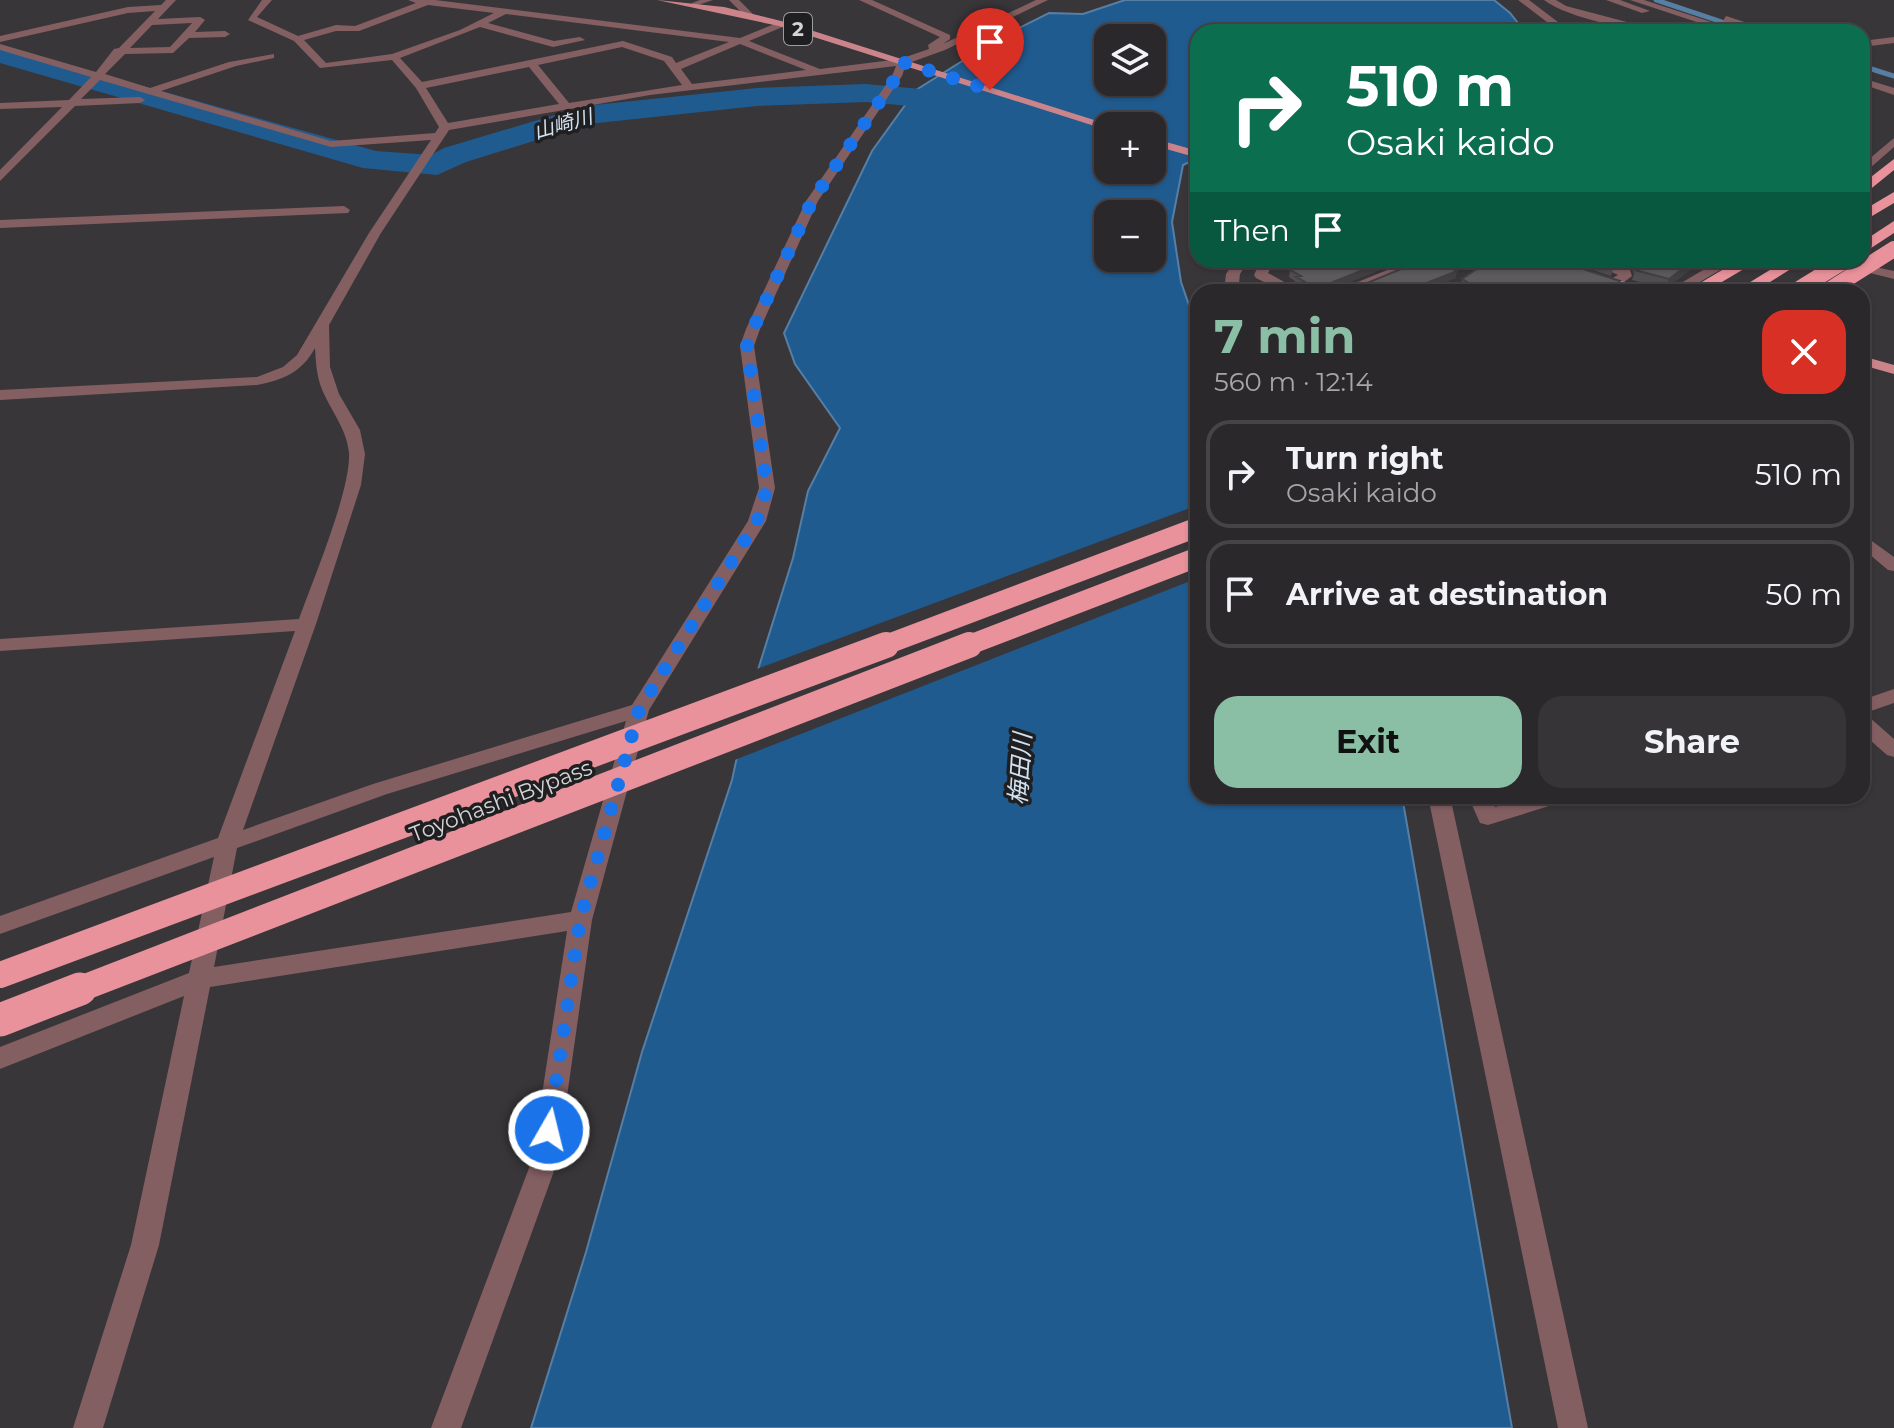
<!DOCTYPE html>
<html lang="en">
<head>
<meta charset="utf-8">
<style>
	:root { --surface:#2b282c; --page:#373438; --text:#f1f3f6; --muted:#a6a6a9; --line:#474448; --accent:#8abfa5 }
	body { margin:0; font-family:Montserrat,"Noto Sans JP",sans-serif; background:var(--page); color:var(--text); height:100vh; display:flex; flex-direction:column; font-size:30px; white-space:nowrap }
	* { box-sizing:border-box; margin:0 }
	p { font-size:26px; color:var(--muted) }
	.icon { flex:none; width:44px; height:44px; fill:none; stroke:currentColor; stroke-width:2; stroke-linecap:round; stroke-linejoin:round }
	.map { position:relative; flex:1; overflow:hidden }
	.side { position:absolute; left:1190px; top:284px; width:680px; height:520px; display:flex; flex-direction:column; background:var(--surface); border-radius:24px; box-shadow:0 2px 6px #0004,0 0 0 2px var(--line) }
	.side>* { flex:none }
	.top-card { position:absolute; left:1190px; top:24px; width:680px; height:244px; border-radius:24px; box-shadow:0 2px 6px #0004,0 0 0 2px var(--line); background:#0b6e4f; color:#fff; overflow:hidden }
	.fabs { position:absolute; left:1094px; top:24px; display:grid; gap:16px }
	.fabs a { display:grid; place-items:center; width:72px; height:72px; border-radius:16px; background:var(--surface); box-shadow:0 2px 6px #0004,0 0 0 2px var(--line); font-size:40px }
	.pin { position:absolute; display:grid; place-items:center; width:68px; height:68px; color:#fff; margin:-82px -34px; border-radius:50% 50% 50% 0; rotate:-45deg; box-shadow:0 0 8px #0007 }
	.pin .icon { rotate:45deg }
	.me { position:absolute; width:88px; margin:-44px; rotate:8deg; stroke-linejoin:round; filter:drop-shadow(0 0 6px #0008) }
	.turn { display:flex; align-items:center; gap:28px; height:168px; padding:0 24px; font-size:36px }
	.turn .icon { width:104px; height:104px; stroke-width:2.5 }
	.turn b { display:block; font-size:56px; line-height:68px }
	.then { display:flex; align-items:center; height:76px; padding:0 24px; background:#0003; gap:16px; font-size:30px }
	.round { display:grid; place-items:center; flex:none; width:84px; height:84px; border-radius:24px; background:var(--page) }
	.summary { display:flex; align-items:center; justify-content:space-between; height:136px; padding:0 24px }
	h1 { font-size:48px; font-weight:700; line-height:60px; color:var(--accent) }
	.button { display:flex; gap:16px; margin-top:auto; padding:16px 24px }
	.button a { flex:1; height:92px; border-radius:24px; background:var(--accent); color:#111; font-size:32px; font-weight:700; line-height:92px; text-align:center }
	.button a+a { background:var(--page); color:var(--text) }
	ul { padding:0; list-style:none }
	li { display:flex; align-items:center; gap:24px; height:108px; margin:0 16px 12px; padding:0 8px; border:4px solid var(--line); border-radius:24px }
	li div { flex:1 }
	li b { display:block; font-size:30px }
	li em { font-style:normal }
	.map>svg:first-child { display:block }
	.water { fill:#205b90; stroke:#567fa5; stroke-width:2; fill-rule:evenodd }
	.pier { fill:#39363a }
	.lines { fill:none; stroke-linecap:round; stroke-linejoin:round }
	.stream { stroke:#567fa5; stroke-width:5 }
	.river { fill:#205b90; fill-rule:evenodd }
	.minor { fill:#835f62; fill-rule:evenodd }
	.major { fill:#cc848b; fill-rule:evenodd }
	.highway { fill:#e9929b; fill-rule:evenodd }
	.highway-bridge-far3 { stroke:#e9929b; stroke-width:16 }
	.highway-bridge-far2 { stroke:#e9929b; stroke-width:20 }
	.highway-bridge-far1 { stroke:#e9929b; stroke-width:26 }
	.highway-bridge { stroke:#e9929b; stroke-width:33 }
	.wall { fill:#514e52 }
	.shaded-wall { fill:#424042 }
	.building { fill:#5e5b5f; stroke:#424042; stroke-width:2 }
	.route { stroke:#1a73e8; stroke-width:14; stroke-dasharray:0 25.2 }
	.labels { text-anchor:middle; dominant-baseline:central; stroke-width:7; stroke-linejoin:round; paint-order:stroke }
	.shield { fill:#1f1e20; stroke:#9e9d9f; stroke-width:2 }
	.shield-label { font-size:20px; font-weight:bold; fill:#d4d3d5 }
	.far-water-label { font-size:20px; font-style:italic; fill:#d1e1f0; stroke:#1f1e20 }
	.street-label { font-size:22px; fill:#d4d3d5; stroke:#1f1e20 }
	.water-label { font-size:24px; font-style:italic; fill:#d1e1f0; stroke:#1f1e20 }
</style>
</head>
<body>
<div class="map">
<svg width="1894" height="1428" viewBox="0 0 1894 1428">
	<rect width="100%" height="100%" fill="#39363a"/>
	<path class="water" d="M1125,0H1494L1510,13L1525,32H1198V158L1183,165L1172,222L1181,282L1198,331V796H1402L1512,1428H531L586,1252L642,1052L732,780L751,692L793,558L808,491L840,428L795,364L784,333L872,151L916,90L999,38L1049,13L1083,14ZM1108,38H1152V82H1108ZM1108,126H1152V170H1108ZM1108,214H1152V258H1108Z"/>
	<path class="pier" d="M1198,505V578L732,761L754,670Z"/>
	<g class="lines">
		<path class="stream" d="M1656,0L1752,32
			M1862,66L1894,76"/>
		<path class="river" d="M0,46L376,151L431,155L444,148L585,106L757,88L866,84L986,95L997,98L1001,104L997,110L986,113L866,102L757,106L588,124L466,162L437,175L363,168L0,63Z"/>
		<path class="minor" d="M166,0H176L158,19L200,17L205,20L195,32L225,31L230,34L225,37L189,38L173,53L125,54L105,74L150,88L229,62L274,54V58L236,66L161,91L331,141L435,133L439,127L416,88L392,60L320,68L294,41L248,20L262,0H272L257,17L298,36L336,25L355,26L416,3L408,0H435L740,38L782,21L785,26L749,41L820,69L900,59L929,49L928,45L940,37L859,0H872L950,35V39L943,44L1036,0H1048L945,50L906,64L902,76L818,201L760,329L754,346L775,488L766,521L649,710L592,920L558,1160L461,1428H431L532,1160L567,931L210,987L159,1245L103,1428H73L131,1245L184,996L0,1069V1047L189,973L214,857L0,934V916L218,838L295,631L0,651V639L299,619C313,580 351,490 349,453C347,431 334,415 325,396C317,381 316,365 315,348C302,372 283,380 257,385L0,400V390L257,377L283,367L297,355L369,233L431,140L331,147L100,80L81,99L140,97L145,100L140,103L75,106L0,181V170L62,107L0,109V103L69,100L91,77L0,50V44L96,72L114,49L119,48L155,11L128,13L0,42V36L128,7L161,5ZM428,5L494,13L460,30L392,54L326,63L304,40L336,31H359ZM506,14L729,42L676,63L672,57L623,41L422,82L400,58L480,27L553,47L585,40L580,37L554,41L488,23ZM192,23L170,47L130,48L152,25ZM740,44L806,70L692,84L681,69ZM622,47L664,61L682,85L569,103L538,65ZM896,66L892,76L806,201L746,329L740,346L759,488L748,521L632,705L373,784L243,830L316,624L361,485L365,454L360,430L339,394L330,367L329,325L381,233L449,130L650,95ZM529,67L559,104L448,123L426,88ZM626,721L571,912L214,967L237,848L387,794Z
			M700,0H713L692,7V3Z
			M729,0H739L754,15L746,17Z
			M1518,0H1529L1571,32H1560Z
			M1544,0H1556L1566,6L1665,32C1636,32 1567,18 1544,0Z
			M1606,0H1620L1650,11L1642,13Z
			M1630,0H1644L1742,32H1727Z
			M1726,16L1769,30L1771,32H1756L1723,21Z
			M1894,37V43L1862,47V41Z
			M1862,78L1894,88V95L1862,84Z
			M1894,138V147L1862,175V165Z
			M344,206L350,210L348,213L0,228V220Z
			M1235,260H1249L1240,274L1238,292H1224L1226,274Z
			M1261,260H1275L1268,273L1302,292H1284L1256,278L1254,275Z
			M1412,260H1431L1352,292H1333Z
			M1586,260H1605L1630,270L1632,276L1619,286H1609V280L1618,275Z
			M1720,260H1737L1683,292H1666Z
			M1846,261L1894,271V279L1846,267Z
			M1862,534L1894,557V571L1888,570L1862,548Z
			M1894,689V703L1862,714V700Z
			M1862,715L1869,717L1894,739V757L1887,755L1862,733Z
			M1428,796H1450L1588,1428H1558Z
			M1468,796H1490L1495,807L1532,796H1568L1565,801L1488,825L1480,823Z"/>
		<path class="major" d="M657,0L724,7L785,22L1113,126L1104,129L779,26Z
			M1152,138L1198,151V158L1152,145Z
			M1594,273L1649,289L1651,292H1630L1589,280V274Z
			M1862,356L1894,365V374L1862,365Z"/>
		<path class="highway" d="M1894,159V170L1862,196V184Z
			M1894,192V203L1862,222V211Z
			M1894,221V233L1862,254V242Z
			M1739,260H1759L1705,292H1685Z
			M1786,260H1805L1754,292H1734Z"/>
		<path class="highway-bridge-far3" d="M1794,292L1846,260
			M1826,292L1894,249"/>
		<path class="highway-bridge-far2" d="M880,647L1198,527
			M964,647L1198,557"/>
		<path class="highway-bridge-far1" d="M0,975L886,645
			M75,991L969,645"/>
		<path class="highway-bridge" d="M0,1020L80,989"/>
	</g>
	<path class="wall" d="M1286,260H1404L1337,287L1355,288L1457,271L1455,278L1420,292H1256L1299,287L1295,285V281L1289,277L1290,270L1297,268L1286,262Z
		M1563,260H1603L1614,266L1611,276Z
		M1613,260H1703L1665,289L1632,280L1634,274L1631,267Z
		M1462,279L1617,291L1616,292H1465L1460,289Z"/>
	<path class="shaded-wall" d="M1388,260H1404L1332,289L1333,282Z
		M1694,260H1703L1665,289L1669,279Z
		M1457,271L1455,278L1420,292H1404Z
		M1620,281L1616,292H1608Z"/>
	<path class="building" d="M1298,260H1388L1333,282L1332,287L1355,288L1423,260H1433L1457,271L1404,292H1256L1277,284L1285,288L1306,287L1305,282L1296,277L1301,276L1290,270L1306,264Z
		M1490,260H1555L1620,281L1608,292L1538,291L1485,292L1462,279Z
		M1595,260H1603L1614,266Z
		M1635,260H1694L1669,279L1635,270L1638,265Z"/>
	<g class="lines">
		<path class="route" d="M549,1130L580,920L639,710L757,521L767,488L747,346L753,329L812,201L897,76L902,62L990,90"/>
	</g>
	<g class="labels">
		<rect class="shield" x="784" y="13" width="28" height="32" rx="6"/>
		<g class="shield-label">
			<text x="798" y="29">2</text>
		</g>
		<g class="far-water-label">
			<text transform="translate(563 124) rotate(-16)">山崎川</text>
		</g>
		<g class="street-label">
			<text transform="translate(501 801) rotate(-21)">Toyohashi Bypass</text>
		</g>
		<g class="water-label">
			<text transform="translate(1020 769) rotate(-86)">梅田川</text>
		</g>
	</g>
</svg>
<div class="fabs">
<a><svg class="icon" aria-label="layers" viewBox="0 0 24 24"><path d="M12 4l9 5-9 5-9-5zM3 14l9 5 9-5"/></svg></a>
<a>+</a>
<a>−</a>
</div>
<div class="pin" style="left:990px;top:90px;background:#d93025"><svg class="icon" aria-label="arrive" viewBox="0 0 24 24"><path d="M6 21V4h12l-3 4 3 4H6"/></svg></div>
<svg class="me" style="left:549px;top:1130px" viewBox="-20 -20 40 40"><circle r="17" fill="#1a73e8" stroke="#fff" stroke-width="3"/><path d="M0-11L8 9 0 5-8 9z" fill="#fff"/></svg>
<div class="top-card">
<div class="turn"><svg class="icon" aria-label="right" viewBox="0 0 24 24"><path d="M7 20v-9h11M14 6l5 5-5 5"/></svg><div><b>510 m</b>Osaki kaido</div></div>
<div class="then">Then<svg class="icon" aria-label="arrive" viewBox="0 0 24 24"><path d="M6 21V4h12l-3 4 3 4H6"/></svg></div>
</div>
<section class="side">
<div class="summary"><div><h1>7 min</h1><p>560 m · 12:14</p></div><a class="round" style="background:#d93025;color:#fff"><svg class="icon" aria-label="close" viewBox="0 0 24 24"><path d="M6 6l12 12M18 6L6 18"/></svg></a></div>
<ul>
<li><svg class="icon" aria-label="right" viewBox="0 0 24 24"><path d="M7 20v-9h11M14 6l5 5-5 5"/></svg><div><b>Turn right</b><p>Osaki kaido</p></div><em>510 m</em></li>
<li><svg class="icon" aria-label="arrive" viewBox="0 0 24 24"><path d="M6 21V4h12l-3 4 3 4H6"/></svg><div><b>Arrive at destination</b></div><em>50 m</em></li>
</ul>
<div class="button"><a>Exit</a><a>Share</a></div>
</section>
</div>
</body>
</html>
